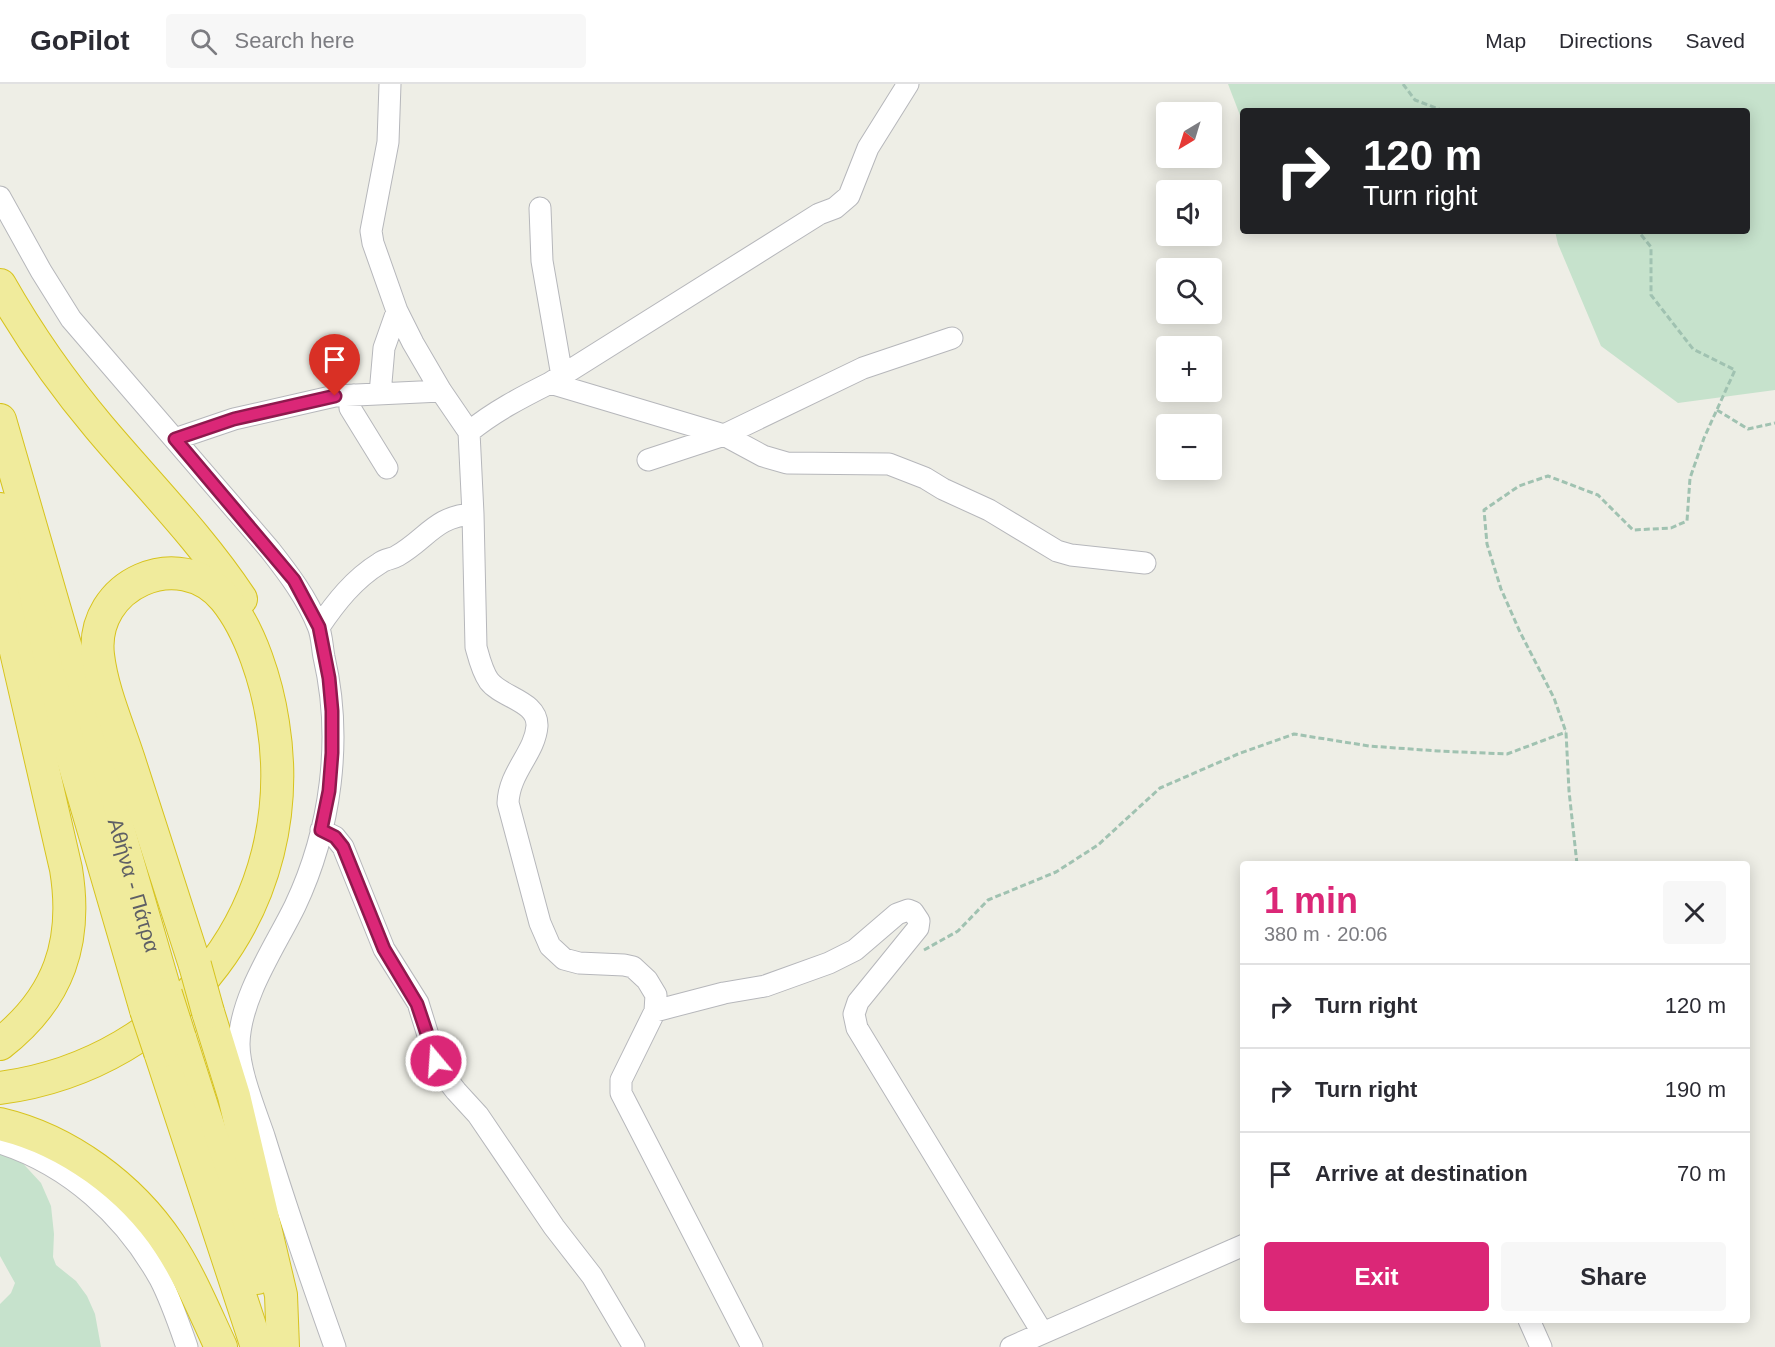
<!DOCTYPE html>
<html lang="en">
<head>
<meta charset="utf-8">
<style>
	:root { --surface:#fff; --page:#f7f7f7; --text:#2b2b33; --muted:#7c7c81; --line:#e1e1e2; --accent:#db2777 }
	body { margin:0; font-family:Helvetica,sans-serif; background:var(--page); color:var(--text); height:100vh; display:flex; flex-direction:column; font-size:22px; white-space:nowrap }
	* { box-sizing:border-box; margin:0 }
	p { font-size:20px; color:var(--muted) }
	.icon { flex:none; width:33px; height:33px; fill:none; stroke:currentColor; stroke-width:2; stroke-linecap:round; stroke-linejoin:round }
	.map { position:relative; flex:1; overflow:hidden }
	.panel { position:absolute; left:1240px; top:777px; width:510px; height:462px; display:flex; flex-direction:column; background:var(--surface); border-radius:6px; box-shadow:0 3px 15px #0003 }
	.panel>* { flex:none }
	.hud { position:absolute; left:1240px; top:24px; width:510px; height:126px; border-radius:6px; box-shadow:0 3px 15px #0003; background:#202124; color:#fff; overflow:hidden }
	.needle { width:39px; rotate:218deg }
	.buttons { position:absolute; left:1156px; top:18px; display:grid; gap:12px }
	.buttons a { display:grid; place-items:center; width:66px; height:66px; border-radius:6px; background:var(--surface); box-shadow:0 3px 15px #0003; font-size:30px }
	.pin { position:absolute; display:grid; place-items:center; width:51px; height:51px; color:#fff; margin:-62px -26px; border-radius:50% 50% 50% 0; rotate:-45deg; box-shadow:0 0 6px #0007 }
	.pin .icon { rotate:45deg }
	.me { position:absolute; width:66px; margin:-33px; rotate:342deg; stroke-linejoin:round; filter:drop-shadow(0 0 4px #0008) }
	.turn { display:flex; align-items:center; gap:21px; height:126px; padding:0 24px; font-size:27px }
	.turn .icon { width:78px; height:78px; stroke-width:2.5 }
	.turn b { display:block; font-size:42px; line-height:51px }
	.round { display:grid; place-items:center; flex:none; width:63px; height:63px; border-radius:6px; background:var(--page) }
	.overview { display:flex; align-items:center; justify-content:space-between; height:102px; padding:0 24px }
	h1 { font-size:36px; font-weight:700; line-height:45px; color:var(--accent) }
	.action { display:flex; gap:12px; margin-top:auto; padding:12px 24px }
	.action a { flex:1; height:69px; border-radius:6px; background:var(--accent); color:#fff; font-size:24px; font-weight:700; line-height:69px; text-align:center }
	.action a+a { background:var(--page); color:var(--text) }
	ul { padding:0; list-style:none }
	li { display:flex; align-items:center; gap:18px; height:84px; padding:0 24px; border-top:2px solid var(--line) }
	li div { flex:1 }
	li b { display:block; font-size:22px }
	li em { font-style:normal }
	header { display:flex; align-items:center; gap:36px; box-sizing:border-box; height:84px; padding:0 30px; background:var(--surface); border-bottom:2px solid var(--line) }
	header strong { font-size:28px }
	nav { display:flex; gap:33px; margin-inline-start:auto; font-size:21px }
	.search { width:420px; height:54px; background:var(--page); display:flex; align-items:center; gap:15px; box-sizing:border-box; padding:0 21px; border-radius:6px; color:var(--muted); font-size:22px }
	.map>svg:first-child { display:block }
	.green { fill:#c6e2cc }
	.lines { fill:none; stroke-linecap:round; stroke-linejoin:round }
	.minor-casing { stroke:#b6b7bb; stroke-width:23 }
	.highway-casing { stroke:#d7c31e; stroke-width:34 }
	.path { stroke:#a0c2b1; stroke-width:3; stroke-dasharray:6 3; stroke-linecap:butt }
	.minor { stroke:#fff; stroke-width:21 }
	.highway { stroke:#f0eb9c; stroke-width:32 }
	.highway-bridge-casing { stroke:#d7c31e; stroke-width:34; stroke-linecap:butt }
	.highway-bridge { stroke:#f0eb9c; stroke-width:32 }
	.route-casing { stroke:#8e194d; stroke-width:15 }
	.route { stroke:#db2777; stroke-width:10 }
	.labels { text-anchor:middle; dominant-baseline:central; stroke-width:6; stroke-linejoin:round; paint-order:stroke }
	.street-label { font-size:21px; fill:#5e5f65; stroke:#fff }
</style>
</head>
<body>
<header>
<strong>GoPilot</strong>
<div class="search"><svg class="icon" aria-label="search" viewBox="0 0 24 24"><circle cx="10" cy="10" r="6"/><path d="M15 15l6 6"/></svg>Search here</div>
<nav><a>Map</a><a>Directions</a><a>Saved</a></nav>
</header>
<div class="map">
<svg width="1775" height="1263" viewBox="0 0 1775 1263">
	<rect width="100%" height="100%" fill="#eeeee6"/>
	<path class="green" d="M1228,0H1775V306L1678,319L1601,262L1558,160L1555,147H1748V27H1244L1243,39Z
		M0,1067L17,1073L41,1099L51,1122L54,1150L53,1173L56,1181L76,1197L87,1212L95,1230L101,1263H0V1220L11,1209L15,1199L0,1172Z"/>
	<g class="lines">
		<g class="minor-casing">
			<path id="minor" d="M390,0L388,58L371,147L373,159L397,227L413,259L441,307L469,348L473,430L476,563C479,574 482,587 489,597C502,614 538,617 537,642C535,669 509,688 508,719L540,839L550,862L564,875L579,879L624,881L633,883L647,896L656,911L655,927L621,996V1009L752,1263
				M0,113L41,187L71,235L270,466C288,489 307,514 318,542C322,551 322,563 324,573C343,655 331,746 295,822C275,863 240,913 239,960C239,987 255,1026 264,1052C286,1123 310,1193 335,1263
				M540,124L542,177L562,292
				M550,299L724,351L763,372L787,379L889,380L925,394L943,405L989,426L1057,467L1071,471L1145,479
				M380,310L384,264L397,227
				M354,311L350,324L387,384
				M469,348C493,328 522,313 550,299L819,130L835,124L849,112L868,64L908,0
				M175,355L234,335L335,312L441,307
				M648,376L724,351L863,284L952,254
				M319,543C336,518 354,495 380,479C385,475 392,475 397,472C427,455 435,432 473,430
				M321,746L335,753L343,763L384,865L418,919L436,977L442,989L456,1007L478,1031L554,1143L592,1192L634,1263
				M655,927L724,909L765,902L829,879L855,866L897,830L908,826L913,828L919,837L918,844L858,918L854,930L857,944L1042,1248
				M0,1059C69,1081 125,1132 160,1195C171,1216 179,1240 187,1263
				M1529,1236L1541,1263
				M1011,1263L1244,1161"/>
		</g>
		<g class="highway-casing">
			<g id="highway">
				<path d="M0,201C29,252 61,298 99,343C147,400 200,453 241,515"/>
				<path id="s1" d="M0,336L166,910"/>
				<path d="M0,425L146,926"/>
				<path d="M0,498L66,785C78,858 59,914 0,960"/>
				<path d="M208,928L234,1012L281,1211L283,1263"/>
				<path d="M180,954L257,1194"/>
				<path d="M160,968L257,1263"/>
				<path d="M0,1004C180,980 302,819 273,639C267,599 251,547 225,515C180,460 90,500 98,571C102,606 118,642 129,676C151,745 173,813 195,881"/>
				<path d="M0,1040C68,1056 131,1103 169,1160C190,1192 205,1229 221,1263"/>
			</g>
		</g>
		<path class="path" d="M1403,0L1415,16L1444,27
			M1717,326L1748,345L1775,339
			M1577,780L1569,707L1566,648L1554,614L1520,548L1501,505L1487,460L1484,426L1519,402L1548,392L1598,411L1633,446L1671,444L1687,437L1690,394L1704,354L1735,286L1693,265L1651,211V163L1638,147
			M924,866L958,847L988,816L1056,788L1098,761L1160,704L1238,670L1294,650L1369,662L1438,667L1507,670L1566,648"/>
		<use href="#minor" class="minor"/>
		<use href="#highway" class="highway"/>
		<g class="highway-bridge-casing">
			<path id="highway-bridge" d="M195,881L208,928
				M166,910L180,954
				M146,926L160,968"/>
		</g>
		<use href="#highway-bridge" class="highway-bridge"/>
	</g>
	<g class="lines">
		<g class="route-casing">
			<path id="route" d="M335,312L234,335L175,355L294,496L319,543L329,594L332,627V669L329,707L321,746L335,753L343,763L384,865L417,920L436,977"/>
		</g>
		<use href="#route" class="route"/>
	</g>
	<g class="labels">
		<g class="street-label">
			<text stroke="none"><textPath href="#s1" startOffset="484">Αθήνα - Πάτρα</textPath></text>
		</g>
	</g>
</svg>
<div class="buttons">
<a><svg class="needle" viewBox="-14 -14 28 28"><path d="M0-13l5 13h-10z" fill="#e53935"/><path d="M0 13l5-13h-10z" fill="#7c7c81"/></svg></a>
<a><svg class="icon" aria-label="sound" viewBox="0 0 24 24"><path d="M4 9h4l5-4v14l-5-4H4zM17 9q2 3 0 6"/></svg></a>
<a><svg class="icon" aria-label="search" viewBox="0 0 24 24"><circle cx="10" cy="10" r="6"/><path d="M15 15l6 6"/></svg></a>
<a>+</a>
<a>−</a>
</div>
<div class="pin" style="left:335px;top:312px;background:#d93025"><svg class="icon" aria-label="arrive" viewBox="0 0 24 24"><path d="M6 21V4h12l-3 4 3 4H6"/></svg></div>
<svg class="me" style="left:436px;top:977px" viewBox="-20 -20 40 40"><circle r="17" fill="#db2777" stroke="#fff" stroke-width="3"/><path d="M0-11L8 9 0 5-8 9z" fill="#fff"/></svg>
<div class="hud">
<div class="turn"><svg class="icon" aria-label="right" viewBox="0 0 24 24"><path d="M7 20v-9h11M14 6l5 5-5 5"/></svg><div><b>120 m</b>Turn right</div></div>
</div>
<section class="panel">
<div class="overview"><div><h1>1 min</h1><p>380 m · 20:06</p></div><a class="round"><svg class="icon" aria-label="close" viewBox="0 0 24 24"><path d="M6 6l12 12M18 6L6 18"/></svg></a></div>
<ul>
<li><svg class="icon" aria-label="right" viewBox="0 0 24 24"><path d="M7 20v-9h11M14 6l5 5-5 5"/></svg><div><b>Turn right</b></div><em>120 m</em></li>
<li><svg class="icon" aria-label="right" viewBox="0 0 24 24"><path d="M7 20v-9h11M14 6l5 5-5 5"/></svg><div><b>Turn right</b></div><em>190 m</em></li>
<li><svg class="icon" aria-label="arrive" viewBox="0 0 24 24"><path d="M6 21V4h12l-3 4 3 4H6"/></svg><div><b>Arrive at destination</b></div><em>70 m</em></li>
</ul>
<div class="action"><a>Exit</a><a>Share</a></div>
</section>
</div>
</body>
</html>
